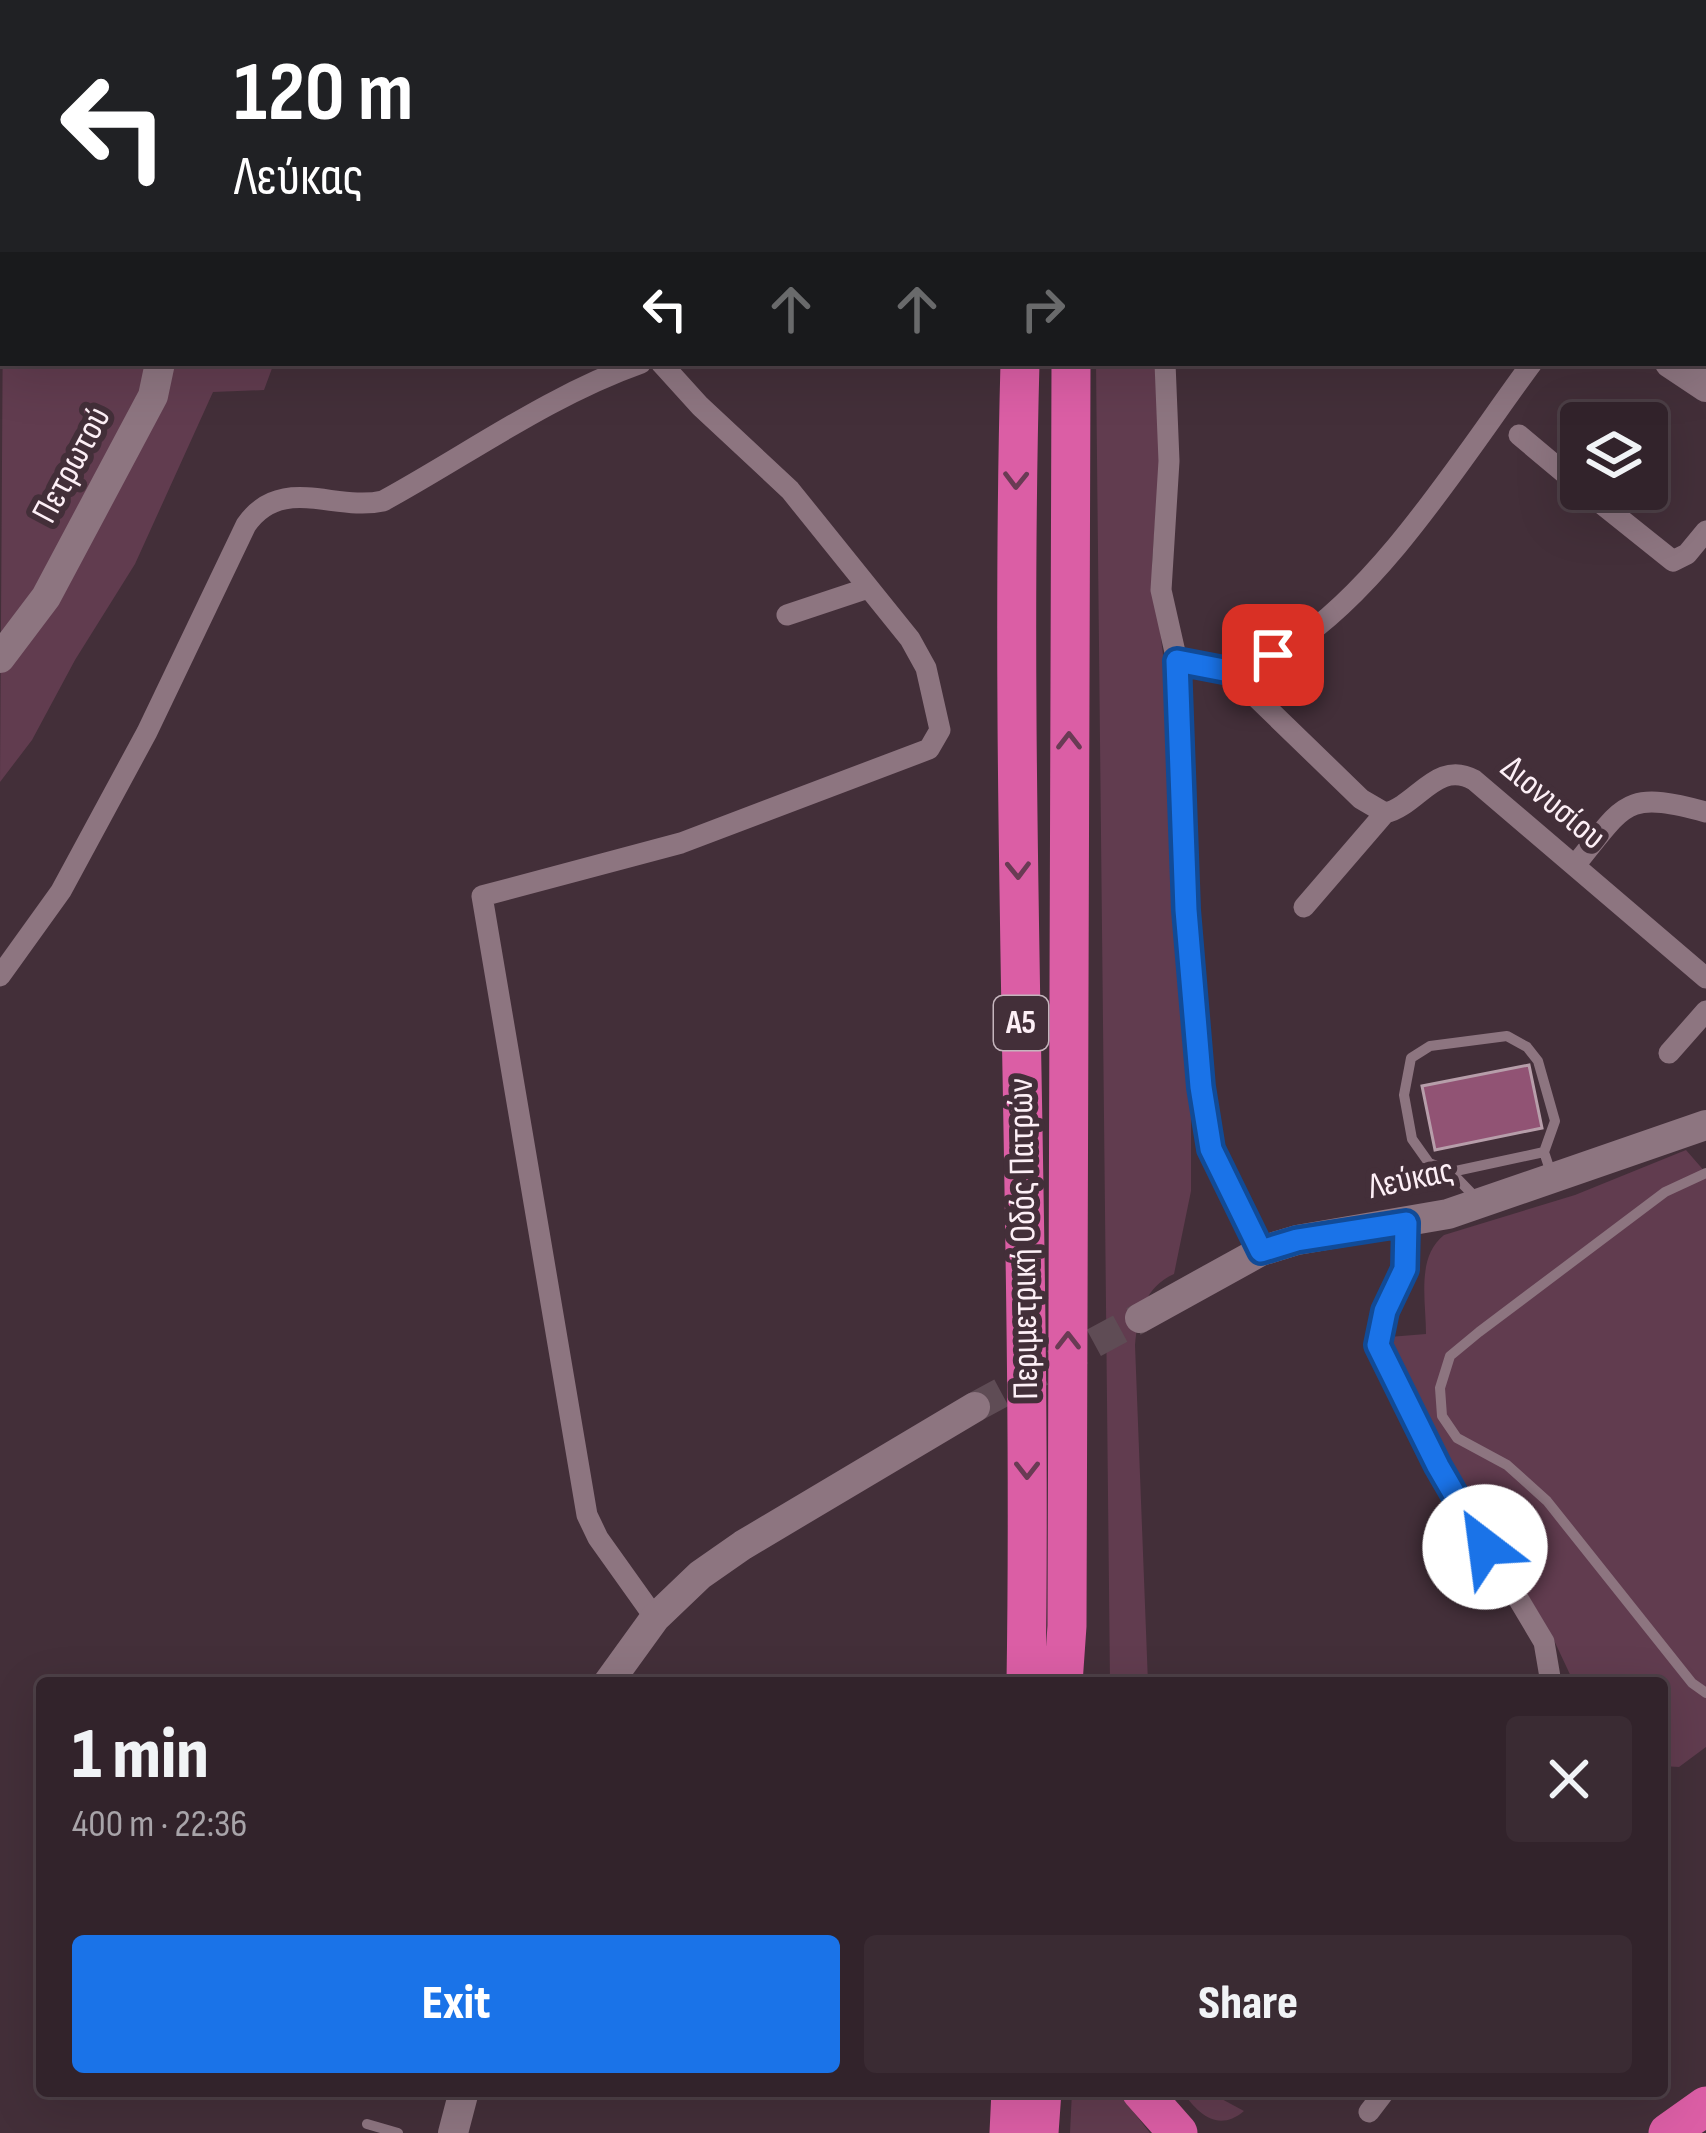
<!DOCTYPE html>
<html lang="en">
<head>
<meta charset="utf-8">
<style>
	:root { --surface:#32232b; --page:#3a2b33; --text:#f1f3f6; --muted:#a8a4a9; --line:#4d4047; --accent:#1a73e8 }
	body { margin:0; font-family:"Sofia Sans Condensed",sans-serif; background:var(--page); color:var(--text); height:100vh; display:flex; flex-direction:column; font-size:45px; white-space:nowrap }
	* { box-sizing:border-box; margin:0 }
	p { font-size:39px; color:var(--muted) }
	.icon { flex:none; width:66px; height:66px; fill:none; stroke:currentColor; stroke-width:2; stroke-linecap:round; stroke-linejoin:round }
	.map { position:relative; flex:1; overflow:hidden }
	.drawer { position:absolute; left:36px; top:1677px; width:1632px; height:420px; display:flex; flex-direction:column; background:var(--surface); border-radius:12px; box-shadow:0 12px 48px #0002,0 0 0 3px var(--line) }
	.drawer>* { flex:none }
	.top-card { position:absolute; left:0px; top:0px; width:1707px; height:366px; box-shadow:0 12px 48px #0002,0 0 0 3px var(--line); background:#202124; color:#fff; overflow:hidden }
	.tools { position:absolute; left:1560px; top:402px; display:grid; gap:24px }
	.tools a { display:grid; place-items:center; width:108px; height:108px; border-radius:12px; background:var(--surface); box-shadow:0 12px 48px #0002,0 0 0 3px var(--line); font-size:60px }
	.pin { position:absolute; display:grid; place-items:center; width:102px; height:102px; color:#fff; margin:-51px; border-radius:24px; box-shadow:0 6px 18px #0006 }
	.me { position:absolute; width:132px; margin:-66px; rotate:330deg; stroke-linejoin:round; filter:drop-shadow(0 0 9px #0008) }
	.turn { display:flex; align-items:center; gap:42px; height:252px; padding:0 36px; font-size:54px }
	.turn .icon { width:156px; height:156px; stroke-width:2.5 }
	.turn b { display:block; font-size:84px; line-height:102px }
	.lanes { display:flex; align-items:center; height:114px; padding:0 36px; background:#0003; justify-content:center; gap:60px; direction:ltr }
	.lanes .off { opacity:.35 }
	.round { display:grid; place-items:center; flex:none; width:126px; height:126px; border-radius:12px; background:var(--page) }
	.head { display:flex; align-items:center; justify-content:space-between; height:204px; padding:0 36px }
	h1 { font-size:72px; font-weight:800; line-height:90px }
	.primary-button { display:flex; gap:24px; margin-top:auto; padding:24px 36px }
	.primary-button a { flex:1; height:138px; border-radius:12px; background:var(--accent); color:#fff; font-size:48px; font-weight:800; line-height:138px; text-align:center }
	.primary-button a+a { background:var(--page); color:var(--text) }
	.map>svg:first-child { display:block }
	.green { fill:#613c4f }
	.building { fill:#915374; stroke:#b79eaa; stroke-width:3 }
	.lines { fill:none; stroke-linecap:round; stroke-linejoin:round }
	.secondary-tunnel { stroke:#5f4c55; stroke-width:30; stroke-dasharray:30 15; stroke-linecap:butt }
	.lane { stroke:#8d7580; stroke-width:10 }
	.street { stroke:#8d7580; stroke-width:21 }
	.secondary { stroke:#8d7580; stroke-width:30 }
	.highway { stroke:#db5ea5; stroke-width:39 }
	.oneway { stroke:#693b54 }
	.route-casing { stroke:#114b97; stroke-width:30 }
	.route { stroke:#1a73e8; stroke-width:21 }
	.labels { text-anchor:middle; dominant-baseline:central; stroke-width:12; stroke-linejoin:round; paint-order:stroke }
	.shield { fill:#432f39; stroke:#c5b5bd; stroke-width:3 }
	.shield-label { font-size:33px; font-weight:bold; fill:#fdeff6 }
	.street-label { font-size:36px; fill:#fdeff6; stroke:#432f39 }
</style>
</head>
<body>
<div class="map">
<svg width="1706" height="2133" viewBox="0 0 1706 2133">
	<rect width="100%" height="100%" fill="#432f39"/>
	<path class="green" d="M0,0H261L3,3V113Z
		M3,301V363H274L264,390L213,392L135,564L75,660L32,740L0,782Z
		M1096,363H1156L1161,443L1152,563L1164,663L1191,1046V1191L1174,1274C1145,1287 1138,1314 1135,1345L1148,1683H1110Z
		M1686,1150L1706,1173V1747L1679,1767L1662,1766V1683H1574L1552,1636L1442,1450L1388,1345L1389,1337L1426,1334C1426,1301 1416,1257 1444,1235L1575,1195Z
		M1072,2091H1117L1150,2133H1070Z
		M1182,2091H1216L1218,2097L1244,2111C1218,2133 1198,2114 1182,2091Z"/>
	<path class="building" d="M1529,1065L1542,1128L1435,1150L1422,1086Z"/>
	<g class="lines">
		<path class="secondary-tunnel" d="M975,1407L1140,1318"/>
		<path class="lane" d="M803,0L805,3
			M1451,1172L1544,1152
			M1706,1173L1665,1192L1479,1332L1450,1356L1440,1388L1442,1416L1457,1438L1507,1465L1547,1501L1692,1683L1706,1693
			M1479,1201L1451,1172L1429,1163L1412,1139L1404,1095L1411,1058L1430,1046L1507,1036L1527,1047L1538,1061L1555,1121L1544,1152L1552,1176
			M367,2124L398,2133"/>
		<path class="street" d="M609,3L611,0
			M1165,363L1169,461L1161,590L1177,661L1186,910L1201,1086L1211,1149L1261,1251
			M1519,435L1581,487
			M1583,489L1673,561L1687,554L1706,531
			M787,615L868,588
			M1177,661L1229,671L1361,799L1385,813C1417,806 1437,759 1474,780L1706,978
			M1229,671C1249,664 1272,658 1290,646C1383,587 1466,452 1532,363
			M1576,864C1626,803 1624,790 1706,812
			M1304,907L1385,813
			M0,976L61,891L147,732L246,525C281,474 335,512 383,501C469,454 548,396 641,363
			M1669,1053L1706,1011
			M1406,1223L1405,1269L1379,1331L1380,1354L1439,1466L1544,1642L1551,1683
			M655,1618L598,1538L587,1515L482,896L681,843L929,749L940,730L926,668L910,639L790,490L700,406L661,363
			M1369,2112L1385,2091"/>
		<path class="secondary" d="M847,0L855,3
			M244,3L245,0
			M988,3L989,0
			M1188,3L1189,0
			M1670,363L1706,387
			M0,658L46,597L153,396L160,363
			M1140,1318L1261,1251L1297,1240L1448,1214L1706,1125
			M608,1683L655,1618L700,1575L743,1545L975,1407
			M453,2133L464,2091"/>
		<path class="highway" d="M1041,3V0
			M1079,3V0
			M1020,363C1008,803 1033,1243 1026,1683
			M1063,1683L1067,1626L1071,363
			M1141,2091L1178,2133
			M1009,2133L1011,2091
			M1039,2133L1042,2091
			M1668,2133L1706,2106"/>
	</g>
	<defs><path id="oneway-chevron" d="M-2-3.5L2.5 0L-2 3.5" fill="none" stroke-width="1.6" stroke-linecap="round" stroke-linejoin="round" transform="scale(3)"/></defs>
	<g class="oneway">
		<use href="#oneway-chevron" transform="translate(1016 480) rotate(91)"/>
		<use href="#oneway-chevron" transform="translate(1069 741) rotate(-90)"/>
		<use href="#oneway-chevron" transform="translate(1018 870) rotate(89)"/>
		<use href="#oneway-chevron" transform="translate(1068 1341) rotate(-90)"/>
		<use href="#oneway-chevron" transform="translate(1027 1470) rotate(90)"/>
	</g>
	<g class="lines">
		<g class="route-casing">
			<path id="route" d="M1273,655L1229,671L1177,661L1186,910L1201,1087L1211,1149L1261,1251L1297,1240L1406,1223L1405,1269L1385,1311L1378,1345L1438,1466L1485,1547"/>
		</g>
		<use href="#route" class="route"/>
	</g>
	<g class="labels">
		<rect class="shield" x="994" y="996" width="54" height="54" rx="9"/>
		<g class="shield-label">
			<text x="1021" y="1023">Α5</text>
		</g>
		<g class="street-label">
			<text transform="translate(72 465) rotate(-62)">Πετρωτού</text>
			<text transform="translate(1553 803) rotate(40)">Διονυσίου</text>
			<text transform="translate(1411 1179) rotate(-12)">Λεύκας</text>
			<text transform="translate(1024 1239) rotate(-91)">Περιμετρική Οδός Πατρών</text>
		</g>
	</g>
</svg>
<div class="tools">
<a><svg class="icon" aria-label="layers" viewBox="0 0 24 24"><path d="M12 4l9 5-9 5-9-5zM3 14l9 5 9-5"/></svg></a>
</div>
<div class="pin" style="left:1273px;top:655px;background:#d93025"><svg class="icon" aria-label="arrive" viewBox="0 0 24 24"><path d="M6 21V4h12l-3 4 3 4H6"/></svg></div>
<svg class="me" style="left:1485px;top:1547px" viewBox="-20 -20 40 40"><circle r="19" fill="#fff"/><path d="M0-13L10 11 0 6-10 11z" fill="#1a73e8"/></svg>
<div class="top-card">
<div class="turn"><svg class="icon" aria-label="left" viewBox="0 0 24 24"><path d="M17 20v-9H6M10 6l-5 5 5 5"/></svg><div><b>120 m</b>Λεύκας</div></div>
<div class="lanes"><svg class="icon" aria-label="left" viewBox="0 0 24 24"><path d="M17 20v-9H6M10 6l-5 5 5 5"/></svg><svg class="icon off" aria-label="ahead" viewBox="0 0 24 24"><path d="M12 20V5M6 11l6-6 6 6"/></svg><svg class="icon off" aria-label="ahead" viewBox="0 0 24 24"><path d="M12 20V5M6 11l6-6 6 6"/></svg><svg class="icon off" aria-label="right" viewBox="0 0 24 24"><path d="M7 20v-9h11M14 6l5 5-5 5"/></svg></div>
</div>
<section class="drawer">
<div class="head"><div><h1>1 min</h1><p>400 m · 22:36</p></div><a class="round"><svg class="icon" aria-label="close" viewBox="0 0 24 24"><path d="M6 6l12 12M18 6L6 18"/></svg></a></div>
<div class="primary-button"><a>Exit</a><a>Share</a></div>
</section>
</div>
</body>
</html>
